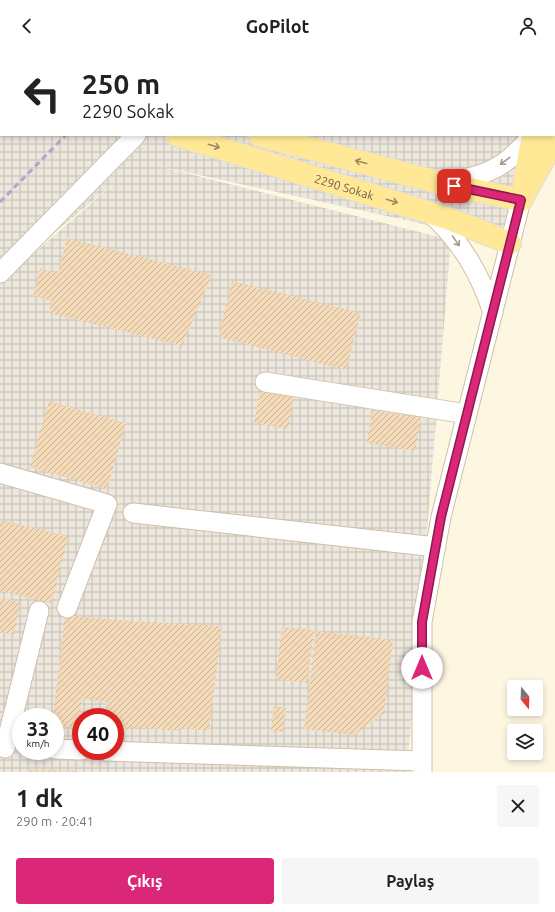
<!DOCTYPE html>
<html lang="tr">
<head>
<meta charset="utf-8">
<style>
	:root { --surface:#fff; --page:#f6f6f6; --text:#222; --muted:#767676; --accent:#db2777 }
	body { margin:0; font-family:Ubuntu,sans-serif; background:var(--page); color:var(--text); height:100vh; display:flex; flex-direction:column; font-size:15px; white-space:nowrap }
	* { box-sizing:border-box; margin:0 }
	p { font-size:13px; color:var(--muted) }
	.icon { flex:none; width:22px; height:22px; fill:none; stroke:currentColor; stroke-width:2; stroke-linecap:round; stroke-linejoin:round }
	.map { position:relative; height:720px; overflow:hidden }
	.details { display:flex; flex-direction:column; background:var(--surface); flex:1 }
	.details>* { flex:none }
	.top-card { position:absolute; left:0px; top:0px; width:555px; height:84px; box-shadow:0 2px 6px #0003; background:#fff; color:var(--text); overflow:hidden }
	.needle { width:26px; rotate:161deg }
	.fabs { position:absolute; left:507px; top:628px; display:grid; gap:8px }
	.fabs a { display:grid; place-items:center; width:36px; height:36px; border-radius:4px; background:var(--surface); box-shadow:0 2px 6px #0003; font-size:20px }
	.speed { position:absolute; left:12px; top:656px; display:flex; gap:8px; font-size:20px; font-weight:700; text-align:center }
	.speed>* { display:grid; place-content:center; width:52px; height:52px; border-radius:50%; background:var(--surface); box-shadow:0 2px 6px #0003; line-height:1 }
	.speed small { font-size:10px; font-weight:400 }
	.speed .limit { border:6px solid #d22; background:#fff; color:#111 }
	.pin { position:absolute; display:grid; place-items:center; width:34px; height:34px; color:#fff; margin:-17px; border-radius:8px; box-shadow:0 2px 6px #0006 }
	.me { position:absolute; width:44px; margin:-22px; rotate:0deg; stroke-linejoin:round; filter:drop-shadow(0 0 3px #0008) }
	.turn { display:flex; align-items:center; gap:14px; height:84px; padding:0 16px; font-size:18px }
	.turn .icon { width:52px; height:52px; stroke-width:2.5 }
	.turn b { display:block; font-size:28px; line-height:34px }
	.round { display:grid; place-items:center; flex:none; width:42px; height:42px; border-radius:4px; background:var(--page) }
	.head { display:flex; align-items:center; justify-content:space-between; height:68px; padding:0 16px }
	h1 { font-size:24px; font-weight:700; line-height:30px }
	.primary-button { display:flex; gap:8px; margin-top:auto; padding:8px 16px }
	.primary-button a { flex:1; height:46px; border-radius:4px; background:var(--accent); color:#fff; font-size:16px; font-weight:700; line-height:46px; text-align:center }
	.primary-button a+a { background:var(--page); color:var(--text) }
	header { display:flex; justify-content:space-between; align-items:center; height:52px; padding:0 16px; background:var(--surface); font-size:18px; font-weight:700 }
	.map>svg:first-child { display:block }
	.industrial { fill:url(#industrial-grid); fill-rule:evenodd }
	.building { fill:url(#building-hatch) }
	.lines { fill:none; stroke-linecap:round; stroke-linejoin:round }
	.minor-casing { stroke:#cfbfa8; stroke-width:21 }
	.major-casing { stroke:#e1dcd7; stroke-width:24 }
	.minor { stroke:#fff; stroke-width:19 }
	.major { stroke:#ffe997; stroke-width:22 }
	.rail { stroke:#bba0c7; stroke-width:3; stroke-dasharray:6 4; stroke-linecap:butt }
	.oneway { stroke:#9f885f }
	.oneway2 { stroke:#a69787 }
	.route-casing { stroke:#8e194d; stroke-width:10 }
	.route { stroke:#db2777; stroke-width:7 }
	.labels { text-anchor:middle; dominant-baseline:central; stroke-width:4; stroke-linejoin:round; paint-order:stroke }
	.street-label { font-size:12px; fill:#765f47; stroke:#fffae9 }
</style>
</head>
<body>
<header><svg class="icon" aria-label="back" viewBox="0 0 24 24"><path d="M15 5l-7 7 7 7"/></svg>GoPilot<svg class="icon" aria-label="person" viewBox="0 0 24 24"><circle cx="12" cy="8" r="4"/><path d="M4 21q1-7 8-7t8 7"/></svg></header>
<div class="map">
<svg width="555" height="720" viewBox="0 0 555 720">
	<defs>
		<pattern id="industrial-grid" width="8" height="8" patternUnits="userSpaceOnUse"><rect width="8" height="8" fill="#ece7dd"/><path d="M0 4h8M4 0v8" fill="none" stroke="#c4beb5"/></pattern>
		<pattern id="building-hatch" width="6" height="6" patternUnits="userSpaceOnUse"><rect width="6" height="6" fill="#f4dab8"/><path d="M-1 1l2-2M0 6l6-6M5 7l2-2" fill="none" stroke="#cab497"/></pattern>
	</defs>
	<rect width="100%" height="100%" fill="#fdf7e2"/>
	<path class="industrial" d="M0,0H555L554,15V1H1V83H537L510,191L158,114L451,188L407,720H0V231L118,128L0,226ZM21,665H55V699H21ZM81,665H115V699H81Z"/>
	<path class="building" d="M67,186L212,223L182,294L49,261L52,249L33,244L40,217L58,221Z
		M232,229L361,261L346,318L218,285Z
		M260,338L294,344L288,377L254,371Z
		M49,349L126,371L107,437L30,415Z
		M372,358L421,366L415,399L367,391Z
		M0,468L68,484L52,551L0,539Z
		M0,546L20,550L14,583L0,580Z
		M65,563L116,568L222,574L209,679L182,676L181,679L131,675V678L115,676V665H105L107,650L82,647L78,676L55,674V665H53Z
		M282,575L314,578L307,631L276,627Z
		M316,579L393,588L384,661L354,683L304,677Z
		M274,654L286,656L283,680L271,679Z
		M26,718L75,719V720H26Z"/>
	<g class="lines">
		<g class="minor-casing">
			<path id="minor" d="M443,131C459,128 475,126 489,119C507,112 520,97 533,83
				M430,161C461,189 480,221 493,261
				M0,221L136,83
				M265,330L467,362
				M0,421L107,452L67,556
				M133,461L436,495
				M5,696L39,559
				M55,697L81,698
				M105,699L422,709
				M422,720V570L441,465L521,148"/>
		</g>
		<g class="major-casing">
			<g id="major">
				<path d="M554,1V0"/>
				<path d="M0,10H1"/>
				<path d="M0,32L1,33"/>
				<path id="s1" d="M177,83L447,166L510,191"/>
				<path d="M259,83L440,131L521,148"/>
				<path d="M524,133L533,83"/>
				<path d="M521,148L555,87"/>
			</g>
		</g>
		<use href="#minor" class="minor"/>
		<use href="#major" class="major"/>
		<path class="rail" d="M147,1L148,0
			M0,150L66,83"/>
	</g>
	<defs><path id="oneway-shaft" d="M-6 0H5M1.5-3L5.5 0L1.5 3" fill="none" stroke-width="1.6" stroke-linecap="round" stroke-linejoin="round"/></defs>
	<g class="oneway">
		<use href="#oneway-shaft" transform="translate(214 94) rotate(17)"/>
		<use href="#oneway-shaft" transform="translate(361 110) rotate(-165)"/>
		<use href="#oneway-shaft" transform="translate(392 149) rotate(17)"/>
	</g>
	<g class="oneway2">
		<use href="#oneway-shaft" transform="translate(505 109) rotate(144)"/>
		<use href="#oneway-shaft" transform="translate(456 189) rotate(55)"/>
	</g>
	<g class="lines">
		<g class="route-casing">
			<path id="route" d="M422,616V570L441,465L521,148L454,134"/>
		</g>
		<use href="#route" class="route"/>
	</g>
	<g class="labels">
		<g class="street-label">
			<text stroke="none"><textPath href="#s1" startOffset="175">2290 Sokak</textPath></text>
		</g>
	</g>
</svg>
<div class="fabs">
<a><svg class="needle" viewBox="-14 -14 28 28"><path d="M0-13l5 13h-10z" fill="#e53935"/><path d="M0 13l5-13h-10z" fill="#767676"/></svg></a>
<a><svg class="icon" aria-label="layers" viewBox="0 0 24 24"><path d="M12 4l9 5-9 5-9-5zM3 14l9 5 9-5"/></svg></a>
</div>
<div class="speed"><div>33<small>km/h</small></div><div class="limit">40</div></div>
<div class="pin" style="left:454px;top:134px;background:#d93025"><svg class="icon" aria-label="arrive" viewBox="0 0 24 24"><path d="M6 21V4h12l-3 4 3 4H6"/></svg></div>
<svg class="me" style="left:422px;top:616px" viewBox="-20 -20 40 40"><circle r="19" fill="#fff"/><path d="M0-13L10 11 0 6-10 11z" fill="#db2777"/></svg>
<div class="top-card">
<div class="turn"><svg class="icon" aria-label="left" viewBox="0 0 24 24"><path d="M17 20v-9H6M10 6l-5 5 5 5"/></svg><div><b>250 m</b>2290 Sokak</div></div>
</div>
</div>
<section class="details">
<div class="head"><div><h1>1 dk</h1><p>290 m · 20:41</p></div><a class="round"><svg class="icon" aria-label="close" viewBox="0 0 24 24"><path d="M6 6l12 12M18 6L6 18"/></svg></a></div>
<div class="primary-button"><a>Çıkış</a><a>Paylaş</a></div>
</section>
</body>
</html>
